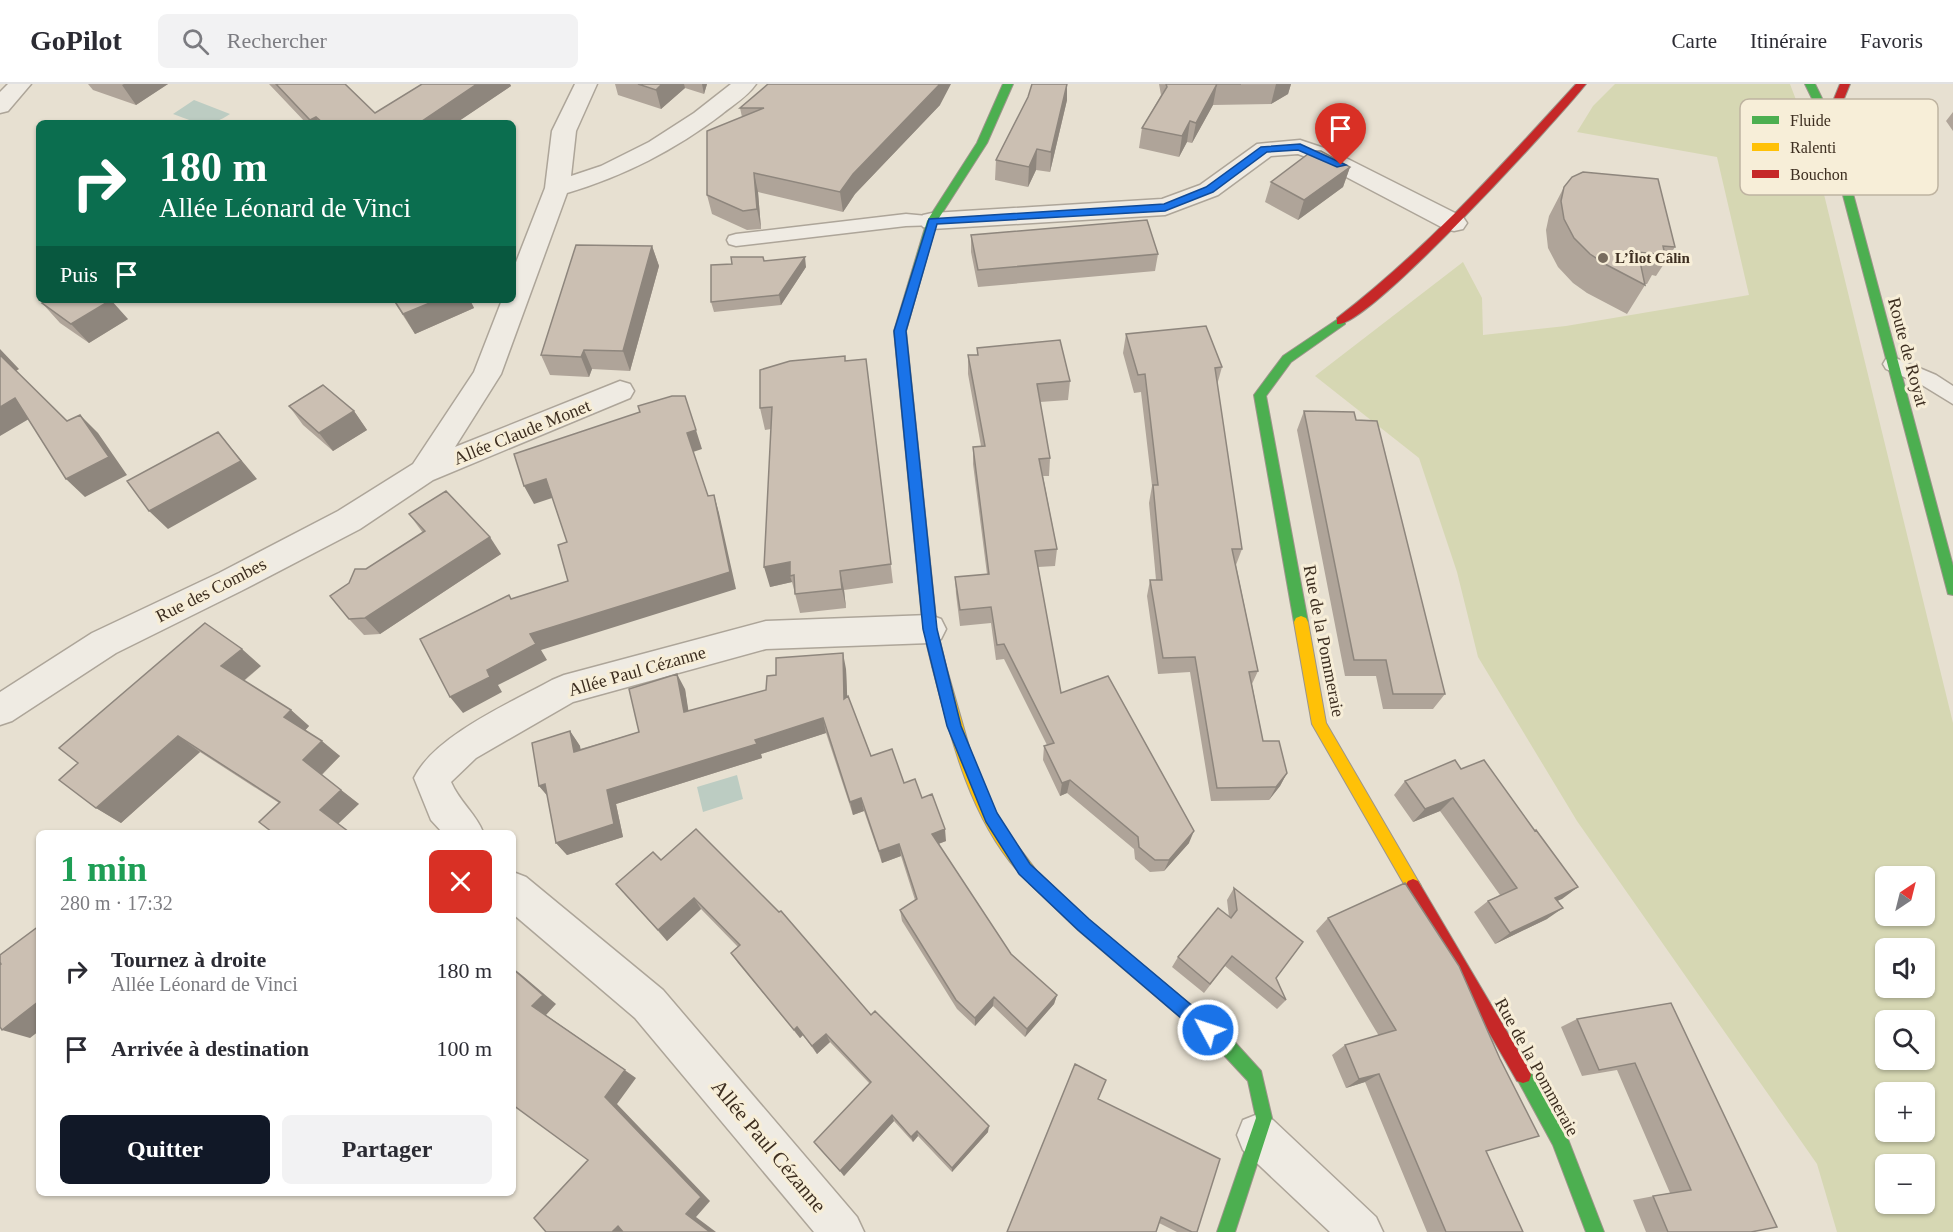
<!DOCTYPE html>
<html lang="fr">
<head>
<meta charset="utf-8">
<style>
	:root { --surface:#fff; --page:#f2f2f3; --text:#2b2b33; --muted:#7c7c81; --line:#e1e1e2; --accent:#111827 }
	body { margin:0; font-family:"Times New Roman",serif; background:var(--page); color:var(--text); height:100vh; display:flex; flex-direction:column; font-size:22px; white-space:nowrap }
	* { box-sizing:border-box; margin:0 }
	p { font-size:20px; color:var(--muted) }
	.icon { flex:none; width:33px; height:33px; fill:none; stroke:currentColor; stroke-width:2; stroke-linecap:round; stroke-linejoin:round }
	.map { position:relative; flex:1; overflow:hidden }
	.drawer { position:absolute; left:36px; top:746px; width:480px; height:366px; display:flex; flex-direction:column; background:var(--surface); border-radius:9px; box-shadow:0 2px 4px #0004 }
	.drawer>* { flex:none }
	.top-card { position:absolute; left:36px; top:36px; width:480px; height:183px; border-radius:9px; box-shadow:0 2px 4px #0004; background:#0b6e4f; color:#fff; overflow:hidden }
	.needle { width:39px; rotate:35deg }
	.buttons { position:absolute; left:1875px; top:782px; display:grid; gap:12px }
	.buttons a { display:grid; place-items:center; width:60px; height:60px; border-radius:9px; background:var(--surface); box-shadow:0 2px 4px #0004; font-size:30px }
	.pin { position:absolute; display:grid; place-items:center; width:51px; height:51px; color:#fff; margin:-62px -26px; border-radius:50% 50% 50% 0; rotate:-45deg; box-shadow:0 0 6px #0007 }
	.pin .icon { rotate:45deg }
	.me { position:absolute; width:66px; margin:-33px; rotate:310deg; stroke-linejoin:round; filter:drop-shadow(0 0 4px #0008) }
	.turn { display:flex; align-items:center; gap:21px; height:126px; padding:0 24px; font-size:27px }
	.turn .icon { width:78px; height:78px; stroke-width:2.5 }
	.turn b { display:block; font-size:42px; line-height:51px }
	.then { display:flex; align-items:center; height:57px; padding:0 24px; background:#0003; gap:12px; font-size:22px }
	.round { display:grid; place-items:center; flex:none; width:63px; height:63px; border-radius:9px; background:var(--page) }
	.head { display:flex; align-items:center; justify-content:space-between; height:102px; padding:0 24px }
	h1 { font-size:36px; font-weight:700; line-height:45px; color:#1e9e55 }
	.cta { display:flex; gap:12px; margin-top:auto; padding:12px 24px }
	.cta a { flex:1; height:69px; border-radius:9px; background:var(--accent); color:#fff; font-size:24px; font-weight:700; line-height:69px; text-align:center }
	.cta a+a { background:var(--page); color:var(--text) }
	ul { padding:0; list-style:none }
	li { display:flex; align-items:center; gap:18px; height:78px; padding:0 24px }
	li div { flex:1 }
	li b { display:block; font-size:22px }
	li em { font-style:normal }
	header { display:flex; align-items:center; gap:36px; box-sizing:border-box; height:84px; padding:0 30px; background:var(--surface); border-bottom:2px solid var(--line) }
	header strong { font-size:28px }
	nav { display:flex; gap:33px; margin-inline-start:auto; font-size:21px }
	.search { width:420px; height:54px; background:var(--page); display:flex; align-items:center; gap:15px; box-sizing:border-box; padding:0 21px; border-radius:9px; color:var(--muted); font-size:22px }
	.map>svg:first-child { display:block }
	.green { fill:#d6d7b3; fill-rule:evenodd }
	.water { fill:#bcccc2 }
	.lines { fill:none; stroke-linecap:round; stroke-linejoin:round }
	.lane-casing { stroke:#ada599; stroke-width:3 }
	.street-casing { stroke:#ada599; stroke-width:3 }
	.fast-casing { stroke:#9c958a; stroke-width:2 }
	.slow-casing { stroke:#9c958a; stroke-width:2 }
	.jam-casing { stroke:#9c958a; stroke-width:2 }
	.lane { fill:#efebe3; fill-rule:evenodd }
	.street { fill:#efebe3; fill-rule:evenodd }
	.fast { fill:#4caf50; fill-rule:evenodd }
	.slow { fill:#ffc107; fill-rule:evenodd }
	.jam { fill:#c62828; fill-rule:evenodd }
	.wall { fill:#afa499 }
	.shaded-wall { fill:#8e867d }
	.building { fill:#cbbfb2; stroke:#8e867d; stroke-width:1.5 }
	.route { fill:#1a73e8; stroke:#114b97; stroke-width:1.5 }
	.poi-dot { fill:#786c5e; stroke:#f7eed8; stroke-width:2 }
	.labels { text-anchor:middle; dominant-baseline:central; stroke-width:6; stroke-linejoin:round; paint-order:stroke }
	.far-poi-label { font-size:15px; font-weight:bold; fill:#3d2e20; stroke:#f7eed8; text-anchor:start }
	.street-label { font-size:18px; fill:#3d2e20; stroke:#f7eed8 }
	.near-street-label { font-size:21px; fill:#3d2e20; stroke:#f7eed8 }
	.key { fill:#f7eed8; stroke:#bfb4a1; stroke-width:1.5 }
	.key-label { font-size:16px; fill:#3d2e20 }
</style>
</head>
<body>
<header>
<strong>GoPilot</strong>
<div class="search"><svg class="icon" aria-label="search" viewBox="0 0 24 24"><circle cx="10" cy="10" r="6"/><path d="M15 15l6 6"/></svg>Rechercher</div>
<nav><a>Carte</a><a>Itinéraire</a><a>Favoris</a></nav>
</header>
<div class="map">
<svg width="1953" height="1148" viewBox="0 0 1953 1148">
	<rect width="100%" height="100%" fill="#e7e0d1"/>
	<path class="green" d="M1615,0H1790L1810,53L1953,639V1148H1837L1817,1080L1577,737L1478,573L1457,488L1419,374L1315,292L1463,178L1482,214L1483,251L1566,242L1749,211L1717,73L1577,48L1593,22ZM1886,792H1924V831H1886ZM1886,864H1924V903H1886ZM1886,936H1924V975H1886ZM1886,1008H1924V1047H1886ZM1886,1080H1924V1119H1886Z"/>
	<path class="water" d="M194,16L230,30C208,45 197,39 173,30Z
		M737,691L743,715L703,728L697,703Z"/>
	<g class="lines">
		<g class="lane-casing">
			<path id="lane" d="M906,130L938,133L941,137L938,141L906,142L736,162L729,160L727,156L729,152L736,150Z
				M1893,273L1936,291L1953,302V320L1922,301L1886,285L1883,280L1886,275Z"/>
		</g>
		<g class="street-casing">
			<path id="street" d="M8,0H31L8,27L0,29V8Z
				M575,0H597L576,47L571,92L601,82L649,58L694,29L731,0H756C748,12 733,21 722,30C675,66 624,92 567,109L501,290L455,363L620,297L630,300L634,307L630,314L433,396L360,445L241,507L116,569L12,637L0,641V608L92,549L219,489L338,427L413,380L474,288L502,216H513V186L545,104L552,47Z
				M1300,56L1330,66L1463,133L1467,139L1463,145L1454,147L1445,145L1314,76L1298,70L1271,72L1218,111L1165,131L932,145L923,143L919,137L923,131L932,129L1162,115L1200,101L1257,60Z
				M930,531L941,535L946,545L941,555L930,559L766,565L573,618L476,674L451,698C459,717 476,730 483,748H442L431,736L414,694C434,652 512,618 552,596L564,591L766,537Z
				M513,788L526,793L663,906L857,1133L864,1148H814L635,934L513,830Z
				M1258,1030L1273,1036L1376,1133L1383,1148H1330L1243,1066L1237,1051L1243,1036Z"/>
		</g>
		<g class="fast-casing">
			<path id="fast" d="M1003,0H1013L987,59L937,137L906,247L937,545L946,582L944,586L939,588L934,586L932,582L923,545L894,247L927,137L977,59Z
				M1805,0H1815L1834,39L1953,482V511L1948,510L1947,506L1824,39Z
				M1341,233L1345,234V240L1291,278L1266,312L1308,538L1306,542H1296L1294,538L1254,311L1283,272Z
				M1034,787L1039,789L1088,836L1232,955L1261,987L1272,1034L1235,1148H1217L1256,1034L1248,997L1220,967L1078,846L1029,799L1026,794L1029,789Z
				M1523,983L1529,985L1566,1050L1604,1148H1586L1553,1061L1515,991L1517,985Z"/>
		</g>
		<g class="slow-casing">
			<path id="slow" d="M1301,532L1306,534L1308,538L1326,639L1418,797L1421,802L1418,807L1413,809L1408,807L1312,640L1294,538L1296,534Z
				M939,576L944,578L946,582L970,666L991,719L1005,745L1042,794L1039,799L1034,801C1027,798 1022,792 1017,786C969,731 950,651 932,582L934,578Z"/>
		</g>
		<g class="jam-casing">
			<path id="jam" d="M1576,0H1586C1560,33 1366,246 1337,240V234C1426,166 1500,83 1576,0Z
				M1840,0H1850L1834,39L1826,41L1824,39Z
				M1413,795L1418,797L1529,985L1531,991L1529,997L1523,999L1517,997L1408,807L1405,802L1408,797Z"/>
		</g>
		<use href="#lane" class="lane"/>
		<use href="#street" class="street"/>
		<use href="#fast" class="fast"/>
		<use href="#slow" class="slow"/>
		<use href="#jam" class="jam"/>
	</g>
	<path class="wall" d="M88,0H168L136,21L93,6Z
		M269,0H345L375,29L422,0H510L511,2L456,39H306Z
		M615,0H707L704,10L685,4L661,25L618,11Z
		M1159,0H1291L1288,10L1271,20L1213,21L1192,59L1187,58L1179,73L1139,64L1142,44L1161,11Z
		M1028,13L1067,16L1050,88L1036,86L1028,103L995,96L996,76Z
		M940,21L855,110L843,128L758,108L761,145L747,146L712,130L707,111L742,33L740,24Z
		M1953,28V47L1946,37Z
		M1350,83L1343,103L1298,136L1265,118L1271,98Z
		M1564,103L1675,163L1656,192L1652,191L1647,200H1645V201L1627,230L1587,209L1573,199L1558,183L1548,164L1546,146L1549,132Z
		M971,151L1158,170L1155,187L978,203L971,168Z
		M652,162L659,182L630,287L592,285L589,293L550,291L541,271Z
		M764,177L806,183L781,221L714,228L711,218Z
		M393,216H470L474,224L415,250Z
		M42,219L128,235L89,259L60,239Z
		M1126,250L1222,283L1217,301L1242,465L1236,481L1258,587L1252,600L1263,657L1287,689L1280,702L1269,716L1211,717L1190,588L1158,590L1147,512L1150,496H1156L1149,419L1152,402L1141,308L1134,309L1123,269Z
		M977,264L1070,297L1068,316L1040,318L1050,374L1049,392H1043L1057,465L1055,482L1038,483L1061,609L1189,759L1164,787L1150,788L1135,775L1134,765L1067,709L1060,712L1043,676L1044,662L1047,661L1004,575L996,576L991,539L960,542L956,510L955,493L987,490L973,380V363L981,362L968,290V271H977Z
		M866,275L893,499L844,506L846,524L800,529L792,498L770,503L771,345L765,346L760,324L845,277Z
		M289,322L354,327L367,346L333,367L303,341Z
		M1304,327L1356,336L1445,610L1433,625H1383L1376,592H1345L1297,346Z
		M409,430L501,470L380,550L364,551L349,535V499L423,449Z
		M261,582L244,597L291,626L309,642L305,646L340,672L322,691L359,720L279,719L200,668L121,739L96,724Z
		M846,585L847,613L871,672L922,714L946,757L938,760L1011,870L1057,911L1054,920L1025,953L993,922L975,942L957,925L902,837L900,826L915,816L901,772L882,779L864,727L853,731L826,649L761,670L762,674L616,720L623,753L567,771L556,759L547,711L539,702L570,647L580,662V665L639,648L685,605L688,627Z
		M1461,685L1535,747L1578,803L1557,817L1547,835L1495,860L1474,828L1488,817L1500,811L1440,727L1413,738L1394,711L1405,697Z
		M661,776L871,931L988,1048L952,1088L918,1052L913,1058L894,1037L844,1092L840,1087L870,1000L830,958L817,970L803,951L800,954L738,879L731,869L738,863L701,825L667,857L616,800Z
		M1234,804L1286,916L1277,925L1225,882L1204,909L1172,883L1178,873L1229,833L1227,816Z
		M1328,834L1486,1068L1523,1148H1427L1365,998L1346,1004L1332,971L1345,961L1379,952L1316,847Z
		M1671,919L1751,1148H1646L1633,1116L1670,1109L1617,986L1582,992L1561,943L1577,935Z
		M1098,1015L1197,1148H1177L1159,1139Z"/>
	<path class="shaded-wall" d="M124,0H168L136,21L122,1Z
		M477,0H510L511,2L456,39H419Z
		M662,0H684L685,4L661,25L656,6Z
		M702,0H707L704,10Z
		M940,0H951L940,21L855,110L843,128L840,108L853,90Z
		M1067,0V16L1050,88L1051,68Z
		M1217,0L1213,21L1192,59L1196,39Z
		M1276,0H1291L1288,10L1271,20Z
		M316,33L320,39H312L310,36Z
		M1190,37L1187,58L1179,73L1182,52Z
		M1037,65L1036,86L1028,103L1029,83Z
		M1350,83L1343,103L1298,136L1304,116Z
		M754,89L758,108L761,145L757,125Z
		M652,162L659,182L630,287L623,267Z
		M805,173L806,183L781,221L779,211Z
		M111,216L128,235L89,259L71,240Z
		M437,216H470L474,224L415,250L403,230Z
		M0,265L19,285L16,287L0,271Z
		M584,266L592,285L589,293L581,273Z
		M15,314L34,332L0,352V323Z
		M354,327L367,346L333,367L319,349Z
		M80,331L98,349L127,391L85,413L66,395Z
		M696,346L702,365L693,368L687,349Z
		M218,348L257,395L168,445L149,427Z
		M546,395L555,413L534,420L524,402Z
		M714,411L719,429L736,505L541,566L547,576L498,601L502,608L463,629L450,613L487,586L530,550Z
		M490,453L501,470L380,550L365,534Z
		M790,478V492L792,498L770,503L764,483Z
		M840,487L844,506L846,524L842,505Z
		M242,565L261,582L241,599L221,582Z
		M843,569L846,585L848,630L844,615Z
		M677,590L685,605L691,643L684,628Z
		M291,626L309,642L303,649L284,633Z
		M823,634L826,649L761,670L762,674L616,720L623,753L567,771L556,759L607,706L755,656Z
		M570,647L580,662L584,682L574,668Z
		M178,652L200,668L121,739L96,724Z
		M322,657L340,672L321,691L303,676Z
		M1287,689L1280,702L1269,716L1276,703Z
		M1070,696L1067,709L1060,712L1062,699Z
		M545,700L550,715L539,702Z
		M341,706L359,720L338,740L320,726Z
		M861,714L864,727L853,731L850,718Z
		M1453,714L1440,727L1413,738L1425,725Z
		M945,745L946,757L933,762L932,750Z
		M1194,747L1189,759L1164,787L1169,776Z
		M899,760L901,772L882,779L879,767Z
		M1578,803L1562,815L1539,825L1555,814Z
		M694,814L701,825L667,857L658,846Z
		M1563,824L1547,835L1495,860L1510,849Z
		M513,884L523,892L556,920L546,931L636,994L617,1020L710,1117L696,1133L716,1148H710L686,1130L605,1013L532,922Z
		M1057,911L1054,920L1025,953L1027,945Z
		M994,913L993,922L975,942V934Z
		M39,917V947L30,954L2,946Z
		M797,943L803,951L800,954L794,946Z
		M826,950L830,958L817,970L812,962Z
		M1379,990L1365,998L1346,1004L1359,995Z
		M892,1031L894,1037L844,1092L840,1087Z
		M989,1042L988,1048L952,1088V1084Z
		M917,1047L918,1052L913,1058L911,1053Z
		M618,1142L627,1148H612Z"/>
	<path class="building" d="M276,0H345L375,29L422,0H477L419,39H323L316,33L310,36Z
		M638,0H662L656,6Z
		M768,0H940L853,90L840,108L754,89L757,125L743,127L707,111V47L764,24H740Z
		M1032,0H1067L1051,68L1037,65L1029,83L996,76L1028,13Z
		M1166,0H1241H1217L1196,39L1190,37L1182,52L1142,44L1167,3Z
		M1312,67H1321L1350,83L1304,116L1271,98Z
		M1583,88L1658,95L1675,163L1663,162L1665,171L1638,168L1645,201L1605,180L1590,170L1574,154L1564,135L1561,117L1564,103L1572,93Z
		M1147,136L1158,170L978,186L971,151Z
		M576,161L652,162L623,267L584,266L581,273L541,271Z
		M731,173H763L764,177L805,173L779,211L711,218V181L732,180Z
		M47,216H111L71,240L42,219Z
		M394,216H437L403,230Z
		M1206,242L1222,283L1215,284L1242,465H1232L1258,587L1249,588L1263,657H1279L1287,689L1276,703L1217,704L1195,573L1163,574L1150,496H1162L1153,401H1158L1145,290L1138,291L1126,250Z
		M1060,256L1070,297L1037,300L1050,374L1039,375L1057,465L1035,467L1061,609L1108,592L1194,747L1169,776H1155L1139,763L1138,753L1070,696L1062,699L1044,662L1054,659L1004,560L997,561L991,523L960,526L955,493L989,490L973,363L985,362L968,271H978L977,264Z
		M0,271L67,337L80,331L109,373L66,395L15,314L0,323Z
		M845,272V277L866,275L891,480L840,487L842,505L795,510L794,491L790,492V478L764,483L772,323L760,324V286L790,277Z
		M323,301L354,327L319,349L289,322Z
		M672,312H685L696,346L687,349L708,412L714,411L730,488L530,550L536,560L487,586L490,593L450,613L420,555L509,511L511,515L568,497L558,461L567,458L546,395L524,402L514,370L640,328L638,322Z
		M1304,327L1354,328L1356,336L1377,337L1445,610H1393L1386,576H1354Z
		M218,348L241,377L149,427L127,397Z
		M446,407L490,453L365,534L349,535L330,512L349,499L355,485H366L425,447L409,430Z
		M205,539L242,565L221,582L291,626L284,633L322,657L303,676L341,706L320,726L349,748H272L259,738L280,718L178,652L96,724L59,696L78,679L59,664Z
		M843,569L844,615L848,612L871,672L892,665L904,699L915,695L922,714L932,710L945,745L932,750L1011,870L1057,911L1027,945L994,913L975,934L956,916L900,826L917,815L899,760L879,767L861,714L850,718L823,634L755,656L757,660L607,706L614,740L556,759L545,700L539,702L532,659L570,647L574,668L639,648L629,605L677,590L684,628L766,606L767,592L776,591V574Z
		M1455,676L1461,685L1484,676L1535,747L1536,746L1578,803L1555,814L1563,824L1510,849L1488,817L1517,804L1453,714L1425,725L1405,697Z
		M696,745L779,828L781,827L871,931L875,927L989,1042L952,1084L917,1047L911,1053L892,1031L840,1087L814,1058L871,998L826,950L812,962L797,943L794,946L731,869L740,861L694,814L658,846L616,800L653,768L661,776Z
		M1405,799L1459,882L1500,975L1539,1052L1486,1067L1523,1148H1446L1379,990L1359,995L1345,961L1396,946L1328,834Z
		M1234,804L1303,858L1276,894L1286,916L1232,872L1210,900L1178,873L1218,824L1231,834L1237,826Z
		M39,842V917L2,946L0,943V881L1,880L0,878V871Z
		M513,885L543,911L532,922L625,986L605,1013L701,1113L686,1130L710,1148H623L618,1142L612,1148H546L534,1134L588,1076L513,1021Z
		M1671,919L1777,1143L1751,1148H1668L1653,1112L1691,1106L1635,979L1599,986L1577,935Z
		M1075,980L1106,996L1098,1015L1220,1075L1197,1148H1192L1161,1133L1156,1148H1007Z"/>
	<path class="route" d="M1300,60L1346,81L1337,83L1298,66L1267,68L1213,108L1165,127L937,140L906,247L937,545L961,642L997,729L1030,780L1089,835L1214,940L1216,946L1214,952L1208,954L1202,952L1078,846L1019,790L986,738L947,642L923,545L894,247L929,135L1164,120L1206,103L1261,63Z"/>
	<circle class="poi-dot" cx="1603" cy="174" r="6"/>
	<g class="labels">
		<g class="far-poi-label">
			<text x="1615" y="174">L’Îlot Câlin</text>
		</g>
		<g class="street-label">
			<text transform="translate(1908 268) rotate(75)">Route de Royat</text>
			<text transform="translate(522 348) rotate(-22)">Allée Claude Monet</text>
			<text transform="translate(211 506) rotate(-27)">Rue des Combes</text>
			<text transform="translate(1324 557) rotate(79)">Rue de la Pommeraie</text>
			<text transform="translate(637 587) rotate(-16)">Allée Paul Cézanne</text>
			<text transform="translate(1537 983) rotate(61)">Rue de la Pommeraie</text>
		</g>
		<g class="near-street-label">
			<text transform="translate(769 1062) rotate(50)">Allée Paul Cézanne</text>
		</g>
	</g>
	<rect x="1740" y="15" width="198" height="96" rx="9" class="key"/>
	<rect x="1752" y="32" width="27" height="8" fill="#4caf50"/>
	<rect x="1752" y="59" width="27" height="8" fill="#ffc107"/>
	<rect x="1752" y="86" width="27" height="8" fill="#c62828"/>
	<g class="key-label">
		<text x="1790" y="42">Fluide</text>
		<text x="1790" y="69">Ralenti</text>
		<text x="1790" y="96">Bouchon</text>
	</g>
</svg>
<div class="buttons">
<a><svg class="needle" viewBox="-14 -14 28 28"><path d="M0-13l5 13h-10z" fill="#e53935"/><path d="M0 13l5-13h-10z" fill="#7c7c81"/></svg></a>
<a><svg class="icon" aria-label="sound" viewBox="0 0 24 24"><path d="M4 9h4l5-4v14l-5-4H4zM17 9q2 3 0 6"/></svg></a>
<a><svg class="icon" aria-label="search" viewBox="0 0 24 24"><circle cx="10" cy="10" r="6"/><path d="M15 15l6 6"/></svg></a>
<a>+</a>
<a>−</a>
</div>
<div class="pin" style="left:1341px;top:81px;background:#d93025"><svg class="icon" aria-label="arrive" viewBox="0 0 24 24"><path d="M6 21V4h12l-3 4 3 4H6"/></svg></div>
<svg class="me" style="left:1208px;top:946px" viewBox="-20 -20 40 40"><circle r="17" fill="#1a73e8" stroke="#fff" stroke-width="3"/><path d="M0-11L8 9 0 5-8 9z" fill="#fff"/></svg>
<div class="top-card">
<div class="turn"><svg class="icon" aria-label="right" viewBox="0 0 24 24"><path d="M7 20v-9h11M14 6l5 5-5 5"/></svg><div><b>180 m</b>Allée Léonard de Vinci</div></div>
<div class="then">Puis<svg class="icon" aria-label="arrive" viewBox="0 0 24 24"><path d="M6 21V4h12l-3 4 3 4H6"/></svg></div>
</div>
<section class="drawer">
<div class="head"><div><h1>1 min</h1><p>280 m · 17:32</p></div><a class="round" style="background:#d93025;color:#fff"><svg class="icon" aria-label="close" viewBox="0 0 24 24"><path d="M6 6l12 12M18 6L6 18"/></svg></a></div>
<ul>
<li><svg class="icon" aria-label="right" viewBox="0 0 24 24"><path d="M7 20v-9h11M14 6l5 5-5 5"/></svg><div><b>Tournez à droite</b><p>Allée Léonard de Vinci</p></div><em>180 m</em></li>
<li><svg class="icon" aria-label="arrive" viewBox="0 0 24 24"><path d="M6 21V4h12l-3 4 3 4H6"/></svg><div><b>Arrivée à destination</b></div><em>100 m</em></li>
</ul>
<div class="cta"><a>Quitter</a><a>Partager</a></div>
</section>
</div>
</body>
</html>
